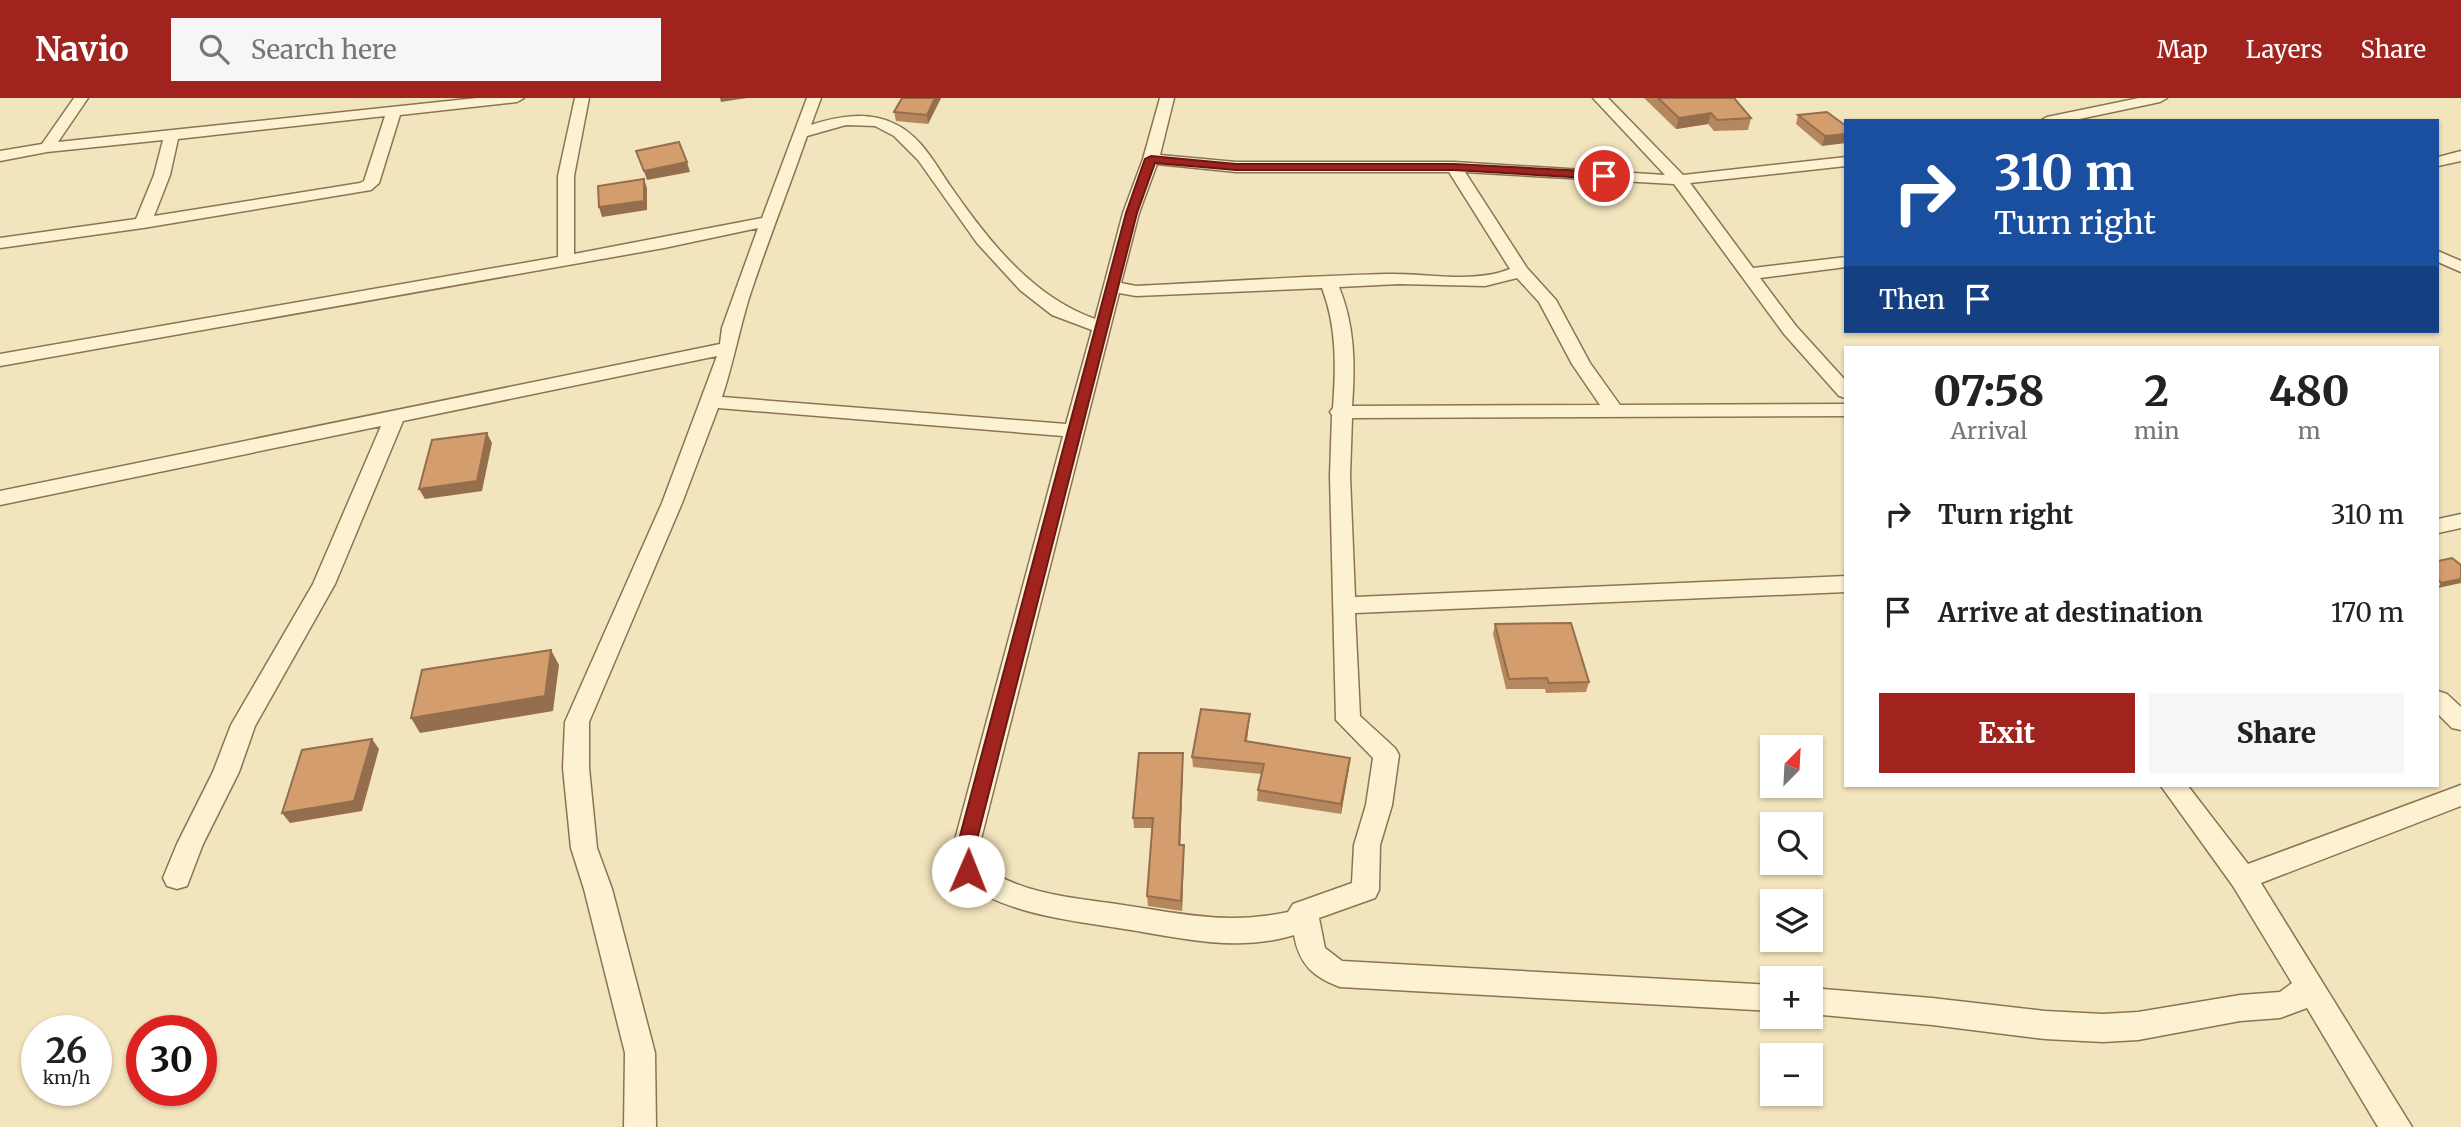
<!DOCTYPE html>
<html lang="en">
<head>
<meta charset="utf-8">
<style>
	:root { --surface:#fff; --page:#f6f6f6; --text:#222; --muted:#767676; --accent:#a0231e }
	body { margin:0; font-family:Merriweather,serif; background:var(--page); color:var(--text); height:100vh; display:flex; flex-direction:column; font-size:26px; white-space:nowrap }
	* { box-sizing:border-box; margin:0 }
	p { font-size:23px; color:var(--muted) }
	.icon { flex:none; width:38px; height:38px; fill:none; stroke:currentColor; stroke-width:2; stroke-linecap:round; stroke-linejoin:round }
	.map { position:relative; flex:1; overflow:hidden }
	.details { position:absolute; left:1844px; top:248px; width:595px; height:441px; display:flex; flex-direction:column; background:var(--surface); border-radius:0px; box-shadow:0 2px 5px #0004 }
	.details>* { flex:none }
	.top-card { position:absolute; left:1844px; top:21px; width:595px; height:214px; border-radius:0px; box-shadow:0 2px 5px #0004; background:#1a4fa0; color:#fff; overflow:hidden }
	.needle { width:46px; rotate:24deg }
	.controls { position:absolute; left:1760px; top:637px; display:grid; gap:14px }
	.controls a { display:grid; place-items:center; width:63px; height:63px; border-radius:0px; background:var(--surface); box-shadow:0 2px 5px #0004; font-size:35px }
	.speed { position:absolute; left:21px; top:917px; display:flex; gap:14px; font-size:35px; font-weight:700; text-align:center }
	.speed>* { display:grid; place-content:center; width:91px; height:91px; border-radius:50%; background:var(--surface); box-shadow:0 2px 5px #0004; line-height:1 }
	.speed small { font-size:18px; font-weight:400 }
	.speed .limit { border:10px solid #d22; background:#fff; color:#111 }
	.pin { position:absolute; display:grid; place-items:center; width:60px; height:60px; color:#fff; margin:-30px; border:4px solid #fff; border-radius:50%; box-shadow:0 2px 7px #0007 }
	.me { position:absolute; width:77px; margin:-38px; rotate:1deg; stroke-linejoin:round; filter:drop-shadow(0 0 5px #0008) }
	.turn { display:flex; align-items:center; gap:24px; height:147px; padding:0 35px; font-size:32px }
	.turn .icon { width:91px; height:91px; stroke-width:2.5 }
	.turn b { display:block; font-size:49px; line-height:60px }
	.then { display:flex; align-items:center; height:66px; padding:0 35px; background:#0003; gap:14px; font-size:26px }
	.eta { display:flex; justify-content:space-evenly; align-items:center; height:119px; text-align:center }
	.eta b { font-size:42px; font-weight:800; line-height:49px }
	.cta { display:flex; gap:14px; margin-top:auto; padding:14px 35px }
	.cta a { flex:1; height:80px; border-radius:0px; background:var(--accent); color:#fff; font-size:28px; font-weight:800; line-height:80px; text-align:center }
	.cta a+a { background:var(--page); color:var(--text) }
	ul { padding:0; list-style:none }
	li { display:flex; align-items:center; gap:21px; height:98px; padding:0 35px }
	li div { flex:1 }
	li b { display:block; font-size:26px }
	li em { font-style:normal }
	header { display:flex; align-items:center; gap:42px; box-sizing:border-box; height:98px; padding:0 35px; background:var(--accent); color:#fff }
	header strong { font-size:33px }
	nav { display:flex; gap:38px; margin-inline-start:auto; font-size:24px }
	.search { width:490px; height:63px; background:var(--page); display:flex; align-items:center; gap:18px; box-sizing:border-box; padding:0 24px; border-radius:0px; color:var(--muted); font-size:26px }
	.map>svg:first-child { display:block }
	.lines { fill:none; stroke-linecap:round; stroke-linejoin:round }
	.street-casing { stroke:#8b7454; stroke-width:3 }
	.street { fill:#fcf1d0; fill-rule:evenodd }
	.wall { fill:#b6875f }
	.shaded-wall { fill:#946e4d }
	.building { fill:#d49d6e; stroke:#946e4d; stroke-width:2 }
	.route { fill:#a0231e; stroke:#681714; stroke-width:2 }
</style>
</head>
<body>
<header>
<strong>Navio</strong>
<div class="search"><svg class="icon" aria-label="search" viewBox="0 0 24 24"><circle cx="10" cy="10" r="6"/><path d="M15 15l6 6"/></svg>Search here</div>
<nav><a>Map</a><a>Layers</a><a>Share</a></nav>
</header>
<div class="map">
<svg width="2461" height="1029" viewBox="0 0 2461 1029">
	<rect width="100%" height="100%" fill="#f2e4bc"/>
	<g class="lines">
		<g class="street-casing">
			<path id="street" d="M74,0H88L58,44L477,0H524L517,4L400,17L379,85L371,92L143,130L0,150V140L136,121L154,77L163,42L47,54L0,63V53L42,46ZM385,18L364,83L360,85L154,118L170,77L178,41Z
				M575,0H589L574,78V156L762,120L807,0H821L811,27C839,18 868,13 895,26C921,38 935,66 951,89C988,142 1032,199 1095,221L1123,115L1143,61L1160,0H1174L1160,57L1236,64H1454L1665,77L1593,0H1608L1683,77L1846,59V68L1690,85L1753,170L1846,159V169L1760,180L1796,228L1846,283V300L1839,298L1784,236L1674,86L1465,74L1527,170L1556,202L1590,265L1620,307L1846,306V318L1352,320L1350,378L1355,499L1846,478V494L1355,515L1360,618L1395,650L1399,657L1392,707L1380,747L1379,792L1375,800L1319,820L1325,850L1342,863L1773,887V913L1340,889C1313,879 1299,866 1294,837C1240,854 1185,841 1131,832C1071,822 1009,818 958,781L952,753L1063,338L718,310L682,405L589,624V670L597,750L612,791L655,955L656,1029H624L625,955L584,791L571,750L563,670L565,624L662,405L717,258L403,323L335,486L255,628L239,674L203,746L187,788L177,791L167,788L163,780L177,746L213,674L231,627L313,486L381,328L0,407V393L720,246L722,230L758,130L664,150L0,268V256L558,159V78ZM846,27L875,28L894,38L918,62L977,145L1020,192L1052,217L1092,232L1066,326L722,299C733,266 739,233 749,200C767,145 788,93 807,38ZM1157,66L1236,74H1449L1510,171C1474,186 1427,175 1388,176C1304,178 1220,184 1136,188L1121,185L1139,115ZM1517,180L1539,204L1572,266L1600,307L1352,308C1355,267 1355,228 1339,189L1399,186L1485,188ZM1322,190C1337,229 1336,269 1333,310L1330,314L1332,317L1330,378L1336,622L1373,660L1366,707L1354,747L1352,785L1293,806L1288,814C1229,827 1182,816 1123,807C1074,800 1022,797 981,767L978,753L1119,195L1136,198Z
				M2139,0H2167L2160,4L2070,23H2040L2047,19Z
				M2461,53V63L2438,68V59Z
				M2438,153L2461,163V174L2438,164Z
				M2461,416V430L2438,435V421Z
				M2438,593L2447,596L2461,609V632L2452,630L2438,616Z
				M2461,687V708L2261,785L2412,1029H2378L2307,910L2280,920L2240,923L2138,942L2103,944L2045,941L1932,927L1811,916V890L1932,900L2045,913L2103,916L2138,914L2240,897L2280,894L2292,885L2233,788L2161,688H2188L2248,766Z"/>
		</g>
		<use href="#street" class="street"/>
	</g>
	<path class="wall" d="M941,0L928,26L896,23L894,14Z
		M1644,0H1734L1751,20L1748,32L1714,33L1708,26L1676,31Z
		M1798,17L1846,28L1822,48L1796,26Z
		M1495,526L1589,584L1586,594L1546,595L1545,591H1506L1493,536Z
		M1250,616L1247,643L1349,670L1341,716L1257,703L1258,692L1261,676L1193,669L1192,659Z
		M1183,666L1180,747H1184V757L1182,813L1148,808L1147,798L1152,730H1134L1133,720Z"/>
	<path class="shaded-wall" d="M720,0H747L721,4Z
		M935,0H941L928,26L927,17Z
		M1711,15L1708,26L1676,31L1679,20Z
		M1846,36V45L1822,48L1825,38Z
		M687,64L690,74L647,82L644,73Z
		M644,81L647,90V112L602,119L599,109Z
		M487,335L492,345L482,393L425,401L419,391Z
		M2461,481V485L2438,490L2441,485Z
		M551,552L559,567L553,613L420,635L411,620Z
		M1250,616L1249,626L1245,653V643Z
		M372,641L379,651L362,713L290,725L282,715Z
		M1183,655V666L1180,757L1179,747Z
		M1350,660L1349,670L1341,716V706Z
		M1184,747V757L1182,813L1181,803Z"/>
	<path class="building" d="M902,0H935L927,17L894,14Z
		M1658,0H1734L1751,20L1717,22L1711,15L1679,20Z
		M1827,14L1846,28V36L1825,38L1798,17Z
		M679,44L687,64L644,73L636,53Z
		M644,81V103L599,109L598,88Z
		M487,335L477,383L419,391L432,342Z
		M2452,460L2461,467V481L2441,485L2438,482V463Z
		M1571,525L1589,584L1549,585L1547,580L1509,581L1495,526Z
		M551,552L545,598L411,620L422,572Z
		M1201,611L1250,616L1245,643L1350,660L1341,706L1258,692L1264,666L1192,659Z
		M372,641L354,703L282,715L302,652Z
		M1139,655H1183L1179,747H1184L1181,803L1147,798L1153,720H1133Z"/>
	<path class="route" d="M1151,58L1236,66H1454L1604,74L1609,78L1604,81L1454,72H1236L1155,65L1137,115L974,753L977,773L974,779L968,781L961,779L956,753L1126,115L1145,61Z"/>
</svg>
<div class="controls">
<a><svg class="needle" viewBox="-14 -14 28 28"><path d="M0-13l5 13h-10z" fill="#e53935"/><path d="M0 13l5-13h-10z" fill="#767676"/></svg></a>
<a><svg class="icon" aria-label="search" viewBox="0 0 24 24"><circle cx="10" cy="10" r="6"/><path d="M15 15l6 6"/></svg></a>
<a><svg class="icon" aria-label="layers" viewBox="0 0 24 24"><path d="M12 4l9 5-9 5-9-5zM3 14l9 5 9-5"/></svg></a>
<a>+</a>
<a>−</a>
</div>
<div class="speed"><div>26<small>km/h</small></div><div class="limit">30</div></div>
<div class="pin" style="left:1604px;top:78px;background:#d93025"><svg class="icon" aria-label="arrive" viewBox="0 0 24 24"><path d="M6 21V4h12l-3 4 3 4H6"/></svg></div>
<svg class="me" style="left:968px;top:773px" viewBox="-20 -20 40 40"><circle r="19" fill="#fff"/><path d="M0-13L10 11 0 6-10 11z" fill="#a0231e"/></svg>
<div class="top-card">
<div class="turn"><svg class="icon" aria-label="right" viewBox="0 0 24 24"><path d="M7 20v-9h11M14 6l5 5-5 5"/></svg><div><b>310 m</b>Turn right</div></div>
<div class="then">Then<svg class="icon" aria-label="arrive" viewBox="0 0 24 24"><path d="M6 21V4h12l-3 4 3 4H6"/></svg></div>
</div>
<section class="details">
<div class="eta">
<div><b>07:58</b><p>Arrival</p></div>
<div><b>2</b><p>min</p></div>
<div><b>480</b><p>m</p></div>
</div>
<ul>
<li><svg class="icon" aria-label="right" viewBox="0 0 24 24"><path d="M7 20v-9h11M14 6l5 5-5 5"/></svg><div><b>Turn right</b></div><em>310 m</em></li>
<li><svg class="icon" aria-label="arrive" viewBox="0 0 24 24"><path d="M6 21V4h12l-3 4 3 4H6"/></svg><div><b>Arrive at destination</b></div><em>170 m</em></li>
</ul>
<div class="cta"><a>Exit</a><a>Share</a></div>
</section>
</div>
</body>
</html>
